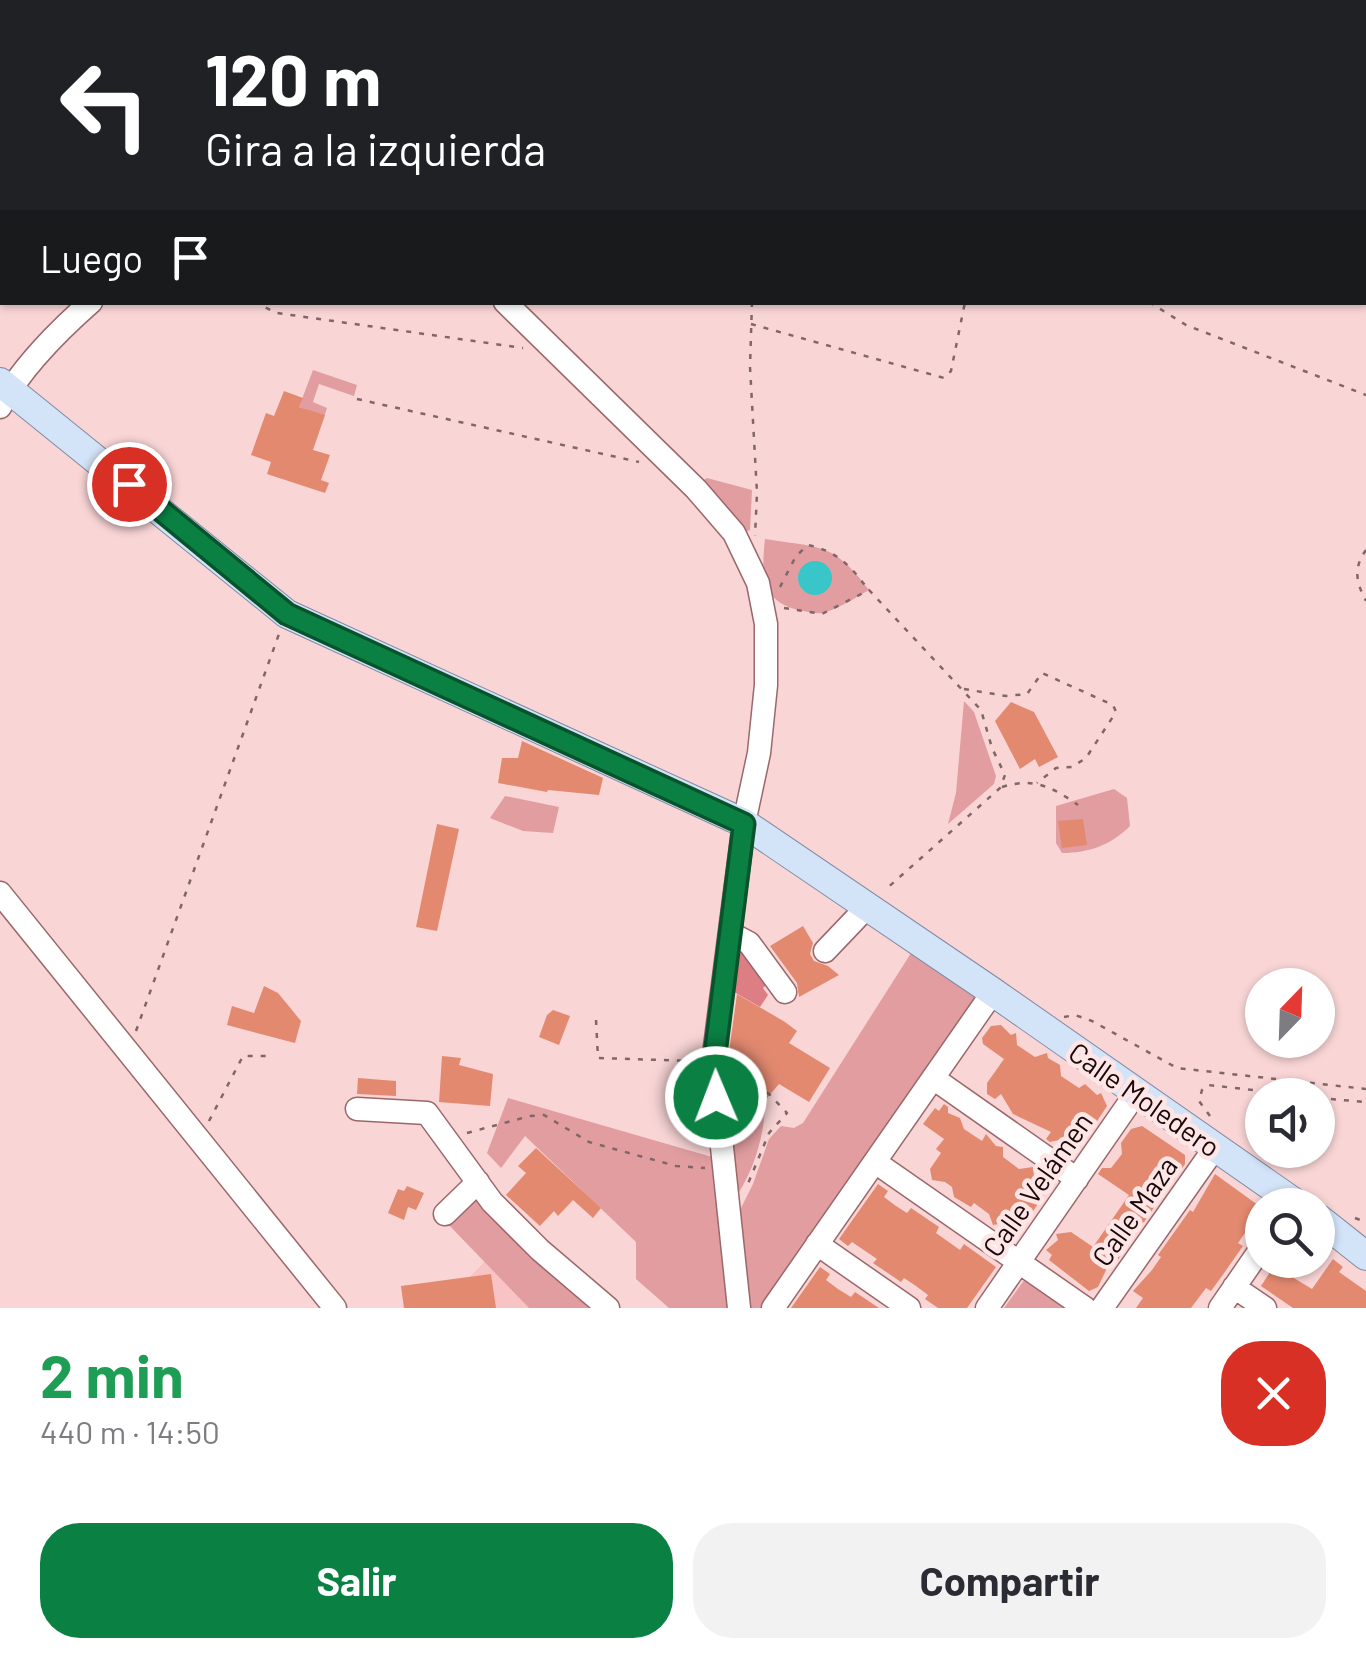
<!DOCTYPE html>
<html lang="es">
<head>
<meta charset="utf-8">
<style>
	:root { --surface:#fff; --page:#f2f2f3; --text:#2b2b33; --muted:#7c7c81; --accent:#0b8043 }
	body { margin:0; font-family:Barlow,sans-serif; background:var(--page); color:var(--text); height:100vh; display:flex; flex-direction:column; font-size:38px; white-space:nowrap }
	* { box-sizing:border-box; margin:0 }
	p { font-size:32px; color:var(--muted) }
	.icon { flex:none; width:55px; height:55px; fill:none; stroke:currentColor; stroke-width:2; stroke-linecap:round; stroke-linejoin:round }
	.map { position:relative; height:1308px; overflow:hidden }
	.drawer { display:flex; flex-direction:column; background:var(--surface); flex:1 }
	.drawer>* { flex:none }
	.banner { position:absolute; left:0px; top:0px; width:1368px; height:305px; box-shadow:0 2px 8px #0004; background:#202124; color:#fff; overflow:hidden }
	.needle { width:65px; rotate:23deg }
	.buttons { position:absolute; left:1245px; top:968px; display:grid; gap:20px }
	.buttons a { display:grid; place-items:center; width:90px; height:90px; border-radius:50%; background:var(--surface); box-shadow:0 2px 8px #0004; font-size:50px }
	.pin { position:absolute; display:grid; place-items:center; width:85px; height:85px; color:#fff; margin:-42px; border:5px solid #fff; border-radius:50%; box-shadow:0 2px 10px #0007 }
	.me { position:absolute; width:110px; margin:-55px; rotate:359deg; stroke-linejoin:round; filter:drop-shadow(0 0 8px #0008) }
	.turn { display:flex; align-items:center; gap:35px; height:210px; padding:0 40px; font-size:45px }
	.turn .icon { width:130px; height:130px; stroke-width:2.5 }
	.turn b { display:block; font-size:70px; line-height:85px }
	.then { display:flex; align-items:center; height:95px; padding:0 40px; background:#0003; gap:20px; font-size:38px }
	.round { display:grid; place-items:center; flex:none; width:105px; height:105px; border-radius:40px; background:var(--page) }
	.head { display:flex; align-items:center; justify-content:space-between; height:170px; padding:0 40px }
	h1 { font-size:60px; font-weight:700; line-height:75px; color:#1e9e55 }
	.action { display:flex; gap:20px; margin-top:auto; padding:20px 40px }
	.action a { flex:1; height:115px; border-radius:40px; background:var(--accent); color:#fff; font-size:40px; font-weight:700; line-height:115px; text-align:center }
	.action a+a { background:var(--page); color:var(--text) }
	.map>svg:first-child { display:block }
	.built { fill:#f8c3c4 }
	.green { fill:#e19da0 }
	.forest { fill:#dc7e84 }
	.water { fill:#38c6c8 }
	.building { fill:#e38970 }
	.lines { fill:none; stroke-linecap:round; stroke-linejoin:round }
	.minor-casing { stroke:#9b676a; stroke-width:25 }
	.major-casing { stroke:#808aa2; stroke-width:30 }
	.path { stroke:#816668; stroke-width:2.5; stroke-dasharray:5 8; stroke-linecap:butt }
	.minor { stroke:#fff; stroke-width:22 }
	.major { stroke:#d3e3f8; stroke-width:28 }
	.route-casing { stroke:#07532c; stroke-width:25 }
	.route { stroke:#0b8043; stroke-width:18 }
	.labels { text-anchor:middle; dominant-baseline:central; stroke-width:9; stroke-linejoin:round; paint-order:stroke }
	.street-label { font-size:28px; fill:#1b080a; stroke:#fee5e6 }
</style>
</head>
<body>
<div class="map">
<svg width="1366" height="1308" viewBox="0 0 1366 1308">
	<rect width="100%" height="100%" fill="#f9d5d6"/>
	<path class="built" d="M486,1260L529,1308H404L401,1287L470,1277Z"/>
	<path class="green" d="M313,370L357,385L354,396L319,384L313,402L327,408L323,420L304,413L305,409L299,407Z
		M707,478L752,490L750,530L743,533L699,483Z
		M765,539C821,548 833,542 869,590C855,598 841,607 826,612C819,615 811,612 803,611C761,603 761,576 765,539Z
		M964,701L974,712L996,776L994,784L948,824L956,793Z
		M1114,789L1127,798L1130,826C1111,845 1089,853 1062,853L1056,843V806Z
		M505,796L559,807L553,833L523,831L490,818Z
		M913,950L976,988L975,999L763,1308H746L736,1218L753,1184L769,1139L781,1126L794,1128L803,1123Z
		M721,1085H727L765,1111C762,1142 754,1168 738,1194Z
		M508,1098L712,1157L733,1308H669L636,1279V1242L525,1136L501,1168L487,1153Z
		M476,1193L599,1308H529L446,1222Z
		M1025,1279L1067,1308H1004Z"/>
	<path class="forest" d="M739,945L770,981L763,988L768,995L760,1007L729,989Z"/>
	<path class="water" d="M798 578a17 17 0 1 1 34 0a17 17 0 1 1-34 0Z"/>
	<path class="building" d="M284,391L303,398L299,407L325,415L313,450L330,455L321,480L329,483L325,493L267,474L271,462L251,455L266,413L274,416Z
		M1011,702L1034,712L1058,757L1039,767L1035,759L1020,769L995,721Z
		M522,741L603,778L599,795L548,790L547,792L498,783L502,758H518Z
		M1083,819L1087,845L1062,848L1058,821Z
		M437,824L459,829L437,931L416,927Z
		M803,926L813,943L810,954L814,961L828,966L839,975L799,997L797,983L770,946Z
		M264,986L278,993L301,1021L295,1043L227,1025L232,1006L254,1013Z
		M737,994L785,1022L797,1031L789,1043L830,1068L809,1102L779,1084L761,1105L730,1083L728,1064L733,1055L729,1052Z
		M553,1010L570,1016L559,1045L539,1037L547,1015Z
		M1001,1025L1011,1035L1016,1033L1017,1045L1035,1057L1047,1053L1048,1058L1060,1065L1061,1076L1079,1088L1085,1084L1097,1095L1101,1093L1107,1106L1078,1150H1065L1061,1148L1059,1140L1050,1142L1046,1139L1051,1132L1013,1114L1001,1094L995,1099L987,1094V1083L1004,1059L983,1044L982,1038L991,1026Z
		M442,1056L461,1058L459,1065L493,1074L490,1106L439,1102Z
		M358,1078L396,1081V1096L357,1094Z
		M944,1104L948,1107V1113L960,1118L964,1129L982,1141L986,1134L996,1146L1003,1147V1157L1019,1169L1033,1167L1034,1176L1045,1178L1048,1189L1017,1235L1006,1233L999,1224L993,1225L989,1214L974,1203L971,1207L954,1197L952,1187L945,1182L932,1180L930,1169L941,1153L936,1149L944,1139L923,1124L935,1108L939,1111Z
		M1142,1126L1185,1155V1164L1174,1180L1164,1183L1158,1179L1155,1206L1144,1222L1136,1225L1127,1237V1246L1115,1264L1108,1266L1098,1287L1089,1291L1049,1260L1052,1255L1046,1250L1058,1240L1056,1234L1071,1232L1093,1247L1129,1195L1098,1174L1102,1168H1111L1122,1154L1121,1143L1131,1129Z
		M536,1148L601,1208L593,1218L573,1200L558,1216L554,1211L540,1226L506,1195L526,1173L518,1166Z
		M1215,1174L1262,1208V1221L1256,1217L1238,1243L1243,1246L1222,1276L1211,1291L1206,1288L1191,1308H1136L1143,1298L1133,1291L1152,1270L1161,1257L1158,1255L1190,1210L1193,1212Z
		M878,1184L888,1191L884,1197L896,1206L907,1213L911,1208L939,1227L936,1233L960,1250L964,1244L996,1267L967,1308H938L925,1299L928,1295L916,1286L904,1278L901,1282L873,1263L877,1259L852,1242L848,1246L839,1239Z
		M407,1186L424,1193L416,1210L408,1207L404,1220L388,1213L398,1189L404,1191Z
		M1333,1259L1343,1267L1339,1272L1366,1291V1308H1293L1261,1286L1274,1266L1312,1289Z
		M820,1267L830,1274L826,1280L838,1289L851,1297L855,1292L879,1308H791Z
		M491,1274L496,1308H404L401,1286Z"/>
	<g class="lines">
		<g class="minor-casing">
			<path id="minor" d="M1185,0L1197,2
				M1365,42H1366
				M505,302L696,489L734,533L758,583L766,624V685L759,753L744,823L713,1062L739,1308
				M0,407C21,368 58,331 91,302
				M0,893L335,1308
				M730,933L749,943L785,992
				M825,951L866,908
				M933,1078L1077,1179
				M357,1109L427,1113L492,1202L540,1250L608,1308
				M875,1162L1085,1308
				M445,1214L478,1182
				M817,1244L909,1308
				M1234,1287L1265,1308
				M773,1308L993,992
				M987,1308L1136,1093
				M1102,1308L1214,1149
				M1220,1308L1262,1247"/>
		</g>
		<g class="major-casing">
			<path id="major" d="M0,382L287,614L744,823L993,992L1298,1205
				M1318,1218L1366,1256"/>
		</g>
		<path class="path" d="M394,0L397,2
			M881,0L884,2
			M547,2V0
			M795,2L796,0
			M254,302L277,313L523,348
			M752,302L750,367L757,493L755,536
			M1149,302L1186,325L1366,395
			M751,324L944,378L951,371L965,302
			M357,399L639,462
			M1366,550C1353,568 1356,582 1366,601
			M780,587L796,556L808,545C836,551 850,565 867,588
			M784,608L822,614L869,590L981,710L992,748L1005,775L1000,788L885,890
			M964,689L1006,696L1027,694L1042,673L1113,705L1116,712L1086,758L1072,767L1056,768L1037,783
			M1002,787C1034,777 1052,787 1078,805
			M1064,1017L1075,1015L1092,1021L1177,1068L1366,1089
			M596,1020L598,1058L693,1061
			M136,1031L279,634
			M733,1073L769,1094L787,1113L769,1133L747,1186
			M1318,1098L1366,1102
			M1210,1116L1199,1101L1202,1090L1208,1085L1298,1095
			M209,1121L243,1056H272
			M467,1133L530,1116L544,1115L589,1142L676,1166L705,1168
			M1355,1218L1366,1222"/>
		<use href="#minor" class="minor"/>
		<use href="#major" class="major"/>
	</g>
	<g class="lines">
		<g class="route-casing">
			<path id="route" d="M129,484L287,614L744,824L714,1062L716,1097"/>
		</g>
		<use href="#route" class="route"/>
	</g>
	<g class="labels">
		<g class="street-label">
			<text transform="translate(1145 1099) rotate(35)">Calle Moledero</text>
			<text transform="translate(1037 1184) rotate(-55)">Calle Velámen</text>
			<text transform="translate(1134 1211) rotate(-55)">Calle Maza</text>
		</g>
	</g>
</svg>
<div class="buttons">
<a><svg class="needle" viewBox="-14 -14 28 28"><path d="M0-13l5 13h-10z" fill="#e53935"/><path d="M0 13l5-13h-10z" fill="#7c7c81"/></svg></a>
<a><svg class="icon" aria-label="sound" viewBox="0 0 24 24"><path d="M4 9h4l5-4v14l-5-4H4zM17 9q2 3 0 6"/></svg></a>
<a><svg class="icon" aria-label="search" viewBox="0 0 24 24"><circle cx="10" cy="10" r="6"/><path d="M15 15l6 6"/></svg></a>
</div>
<div class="pin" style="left:129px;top:484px;background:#d93025"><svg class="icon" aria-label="arrive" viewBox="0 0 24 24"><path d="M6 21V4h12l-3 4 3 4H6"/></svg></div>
<svg class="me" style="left:716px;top:1097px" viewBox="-20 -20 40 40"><circle r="17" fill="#0b8043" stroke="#fff" stroke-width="3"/><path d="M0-11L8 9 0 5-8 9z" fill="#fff"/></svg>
<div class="banner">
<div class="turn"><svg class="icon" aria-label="left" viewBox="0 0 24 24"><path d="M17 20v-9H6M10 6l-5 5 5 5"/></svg><div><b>120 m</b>Gira a la izquierda</div></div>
<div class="then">Luego<svg class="icon" aria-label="arrive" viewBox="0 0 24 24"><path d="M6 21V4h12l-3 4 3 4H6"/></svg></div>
</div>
</div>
<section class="drawer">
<div class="head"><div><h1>2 min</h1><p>440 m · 14:50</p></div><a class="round" style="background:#d93025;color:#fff"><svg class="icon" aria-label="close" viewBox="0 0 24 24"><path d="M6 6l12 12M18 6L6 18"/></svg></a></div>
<div class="action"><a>Salir</a><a>Compartir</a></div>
</section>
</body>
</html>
